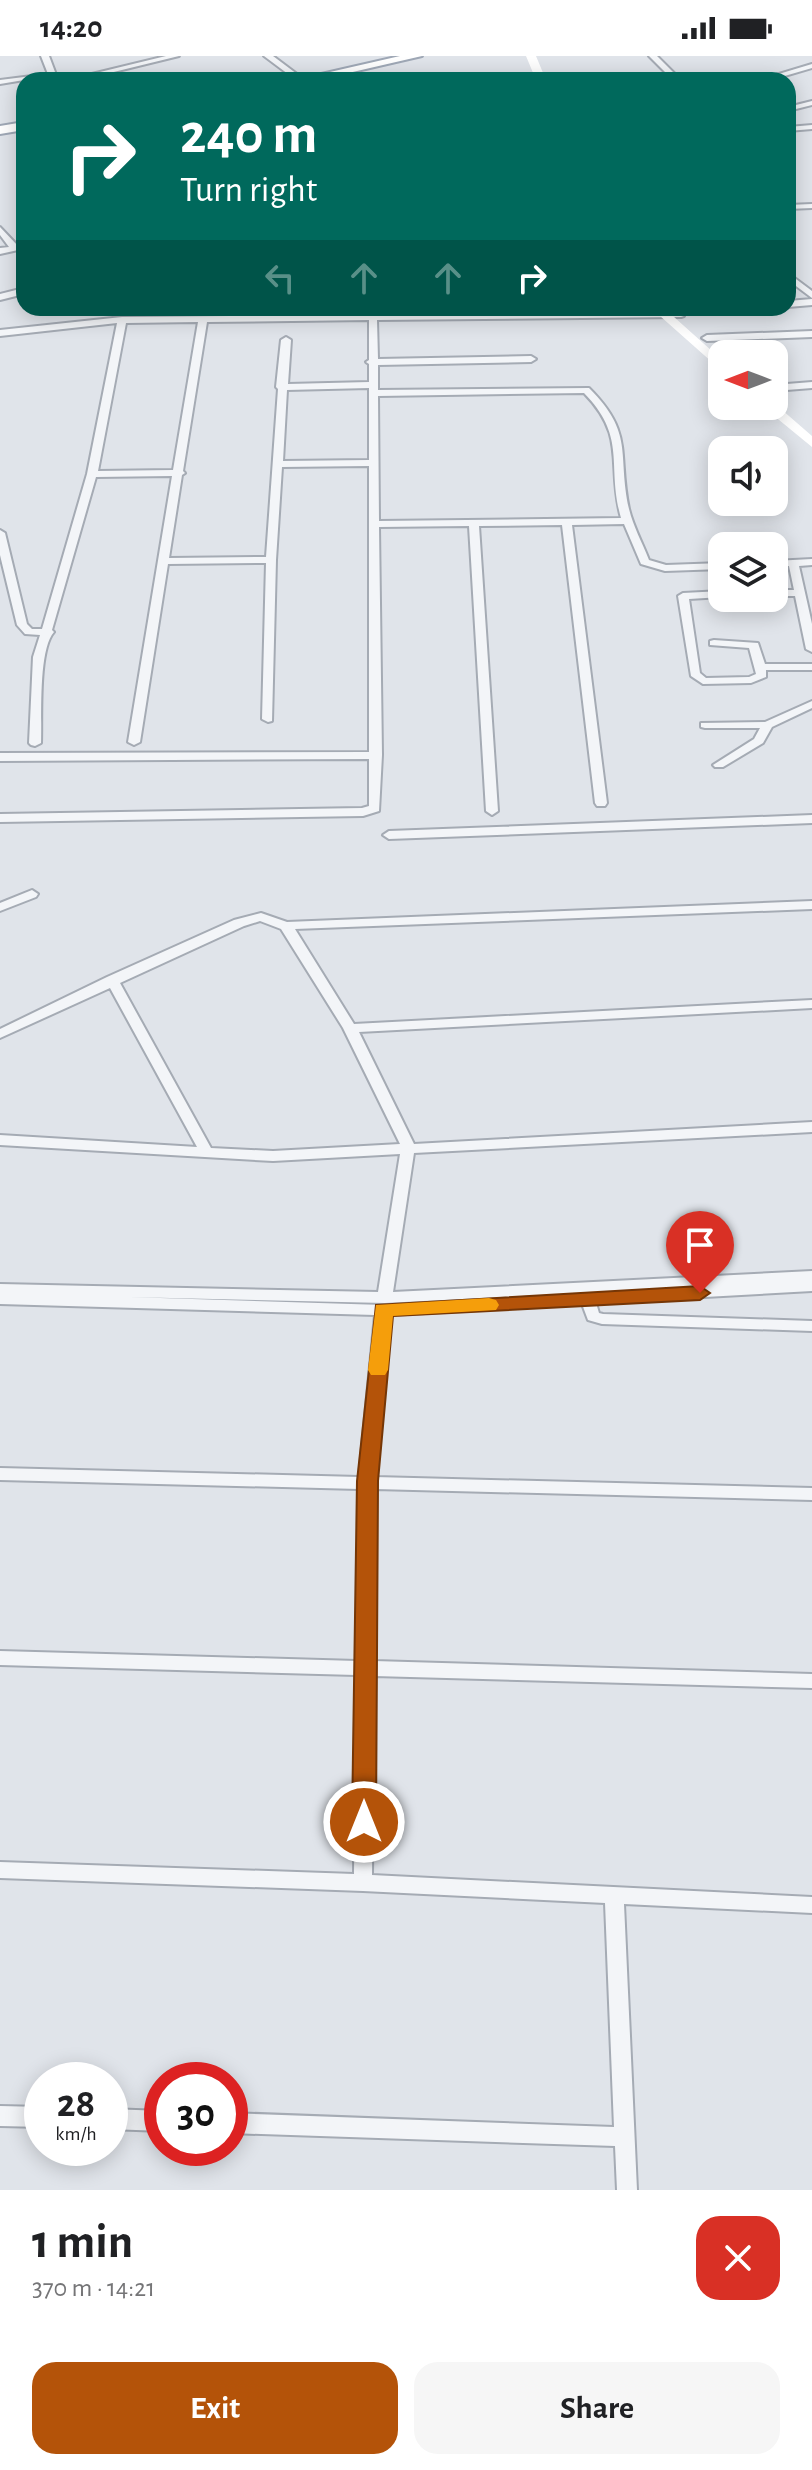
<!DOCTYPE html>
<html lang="en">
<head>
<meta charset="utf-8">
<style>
	:root { --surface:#fff; --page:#f6f6f6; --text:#202124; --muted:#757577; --accent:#b45309 }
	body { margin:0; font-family:"Alegreya Sans",sans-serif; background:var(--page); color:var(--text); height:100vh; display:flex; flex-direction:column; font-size:30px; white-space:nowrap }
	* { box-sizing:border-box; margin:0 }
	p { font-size:26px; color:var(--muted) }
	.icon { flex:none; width:44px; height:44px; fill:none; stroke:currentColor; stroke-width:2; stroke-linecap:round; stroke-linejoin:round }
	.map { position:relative; height:2134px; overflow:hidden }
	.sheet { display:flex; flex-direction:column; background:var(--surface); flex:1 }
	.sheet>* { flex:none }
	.hud { position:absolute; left:16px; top:16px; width:780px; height:244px; border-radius:24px; box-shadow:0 4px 20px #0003; background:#00695c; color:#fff; overflow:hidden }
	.needle { width:52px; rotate:270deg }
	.fabs { position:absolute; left:708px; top:284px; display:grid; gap:16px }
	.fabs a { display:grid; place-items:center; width:80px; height:80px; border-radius:16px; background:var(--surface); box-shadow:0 4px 20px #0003; font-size:40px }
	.speed { position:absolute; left:24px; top:2006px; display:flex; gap:16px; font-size:40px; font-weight:700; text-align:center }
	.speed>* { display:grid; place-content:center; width:104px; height:104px; border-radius:50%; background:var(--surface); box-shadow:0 4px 20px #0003; line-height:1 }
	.speed small { font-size:20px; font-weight:400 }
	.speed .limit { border:12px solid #d22; background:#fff; color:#111 }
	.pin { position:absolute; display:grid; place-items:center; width:68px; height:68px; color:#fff; margin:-82px -34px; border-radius:50% 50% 50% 0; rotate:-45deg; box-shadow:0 0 8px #0007 }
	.pin .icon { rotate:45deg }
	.me { position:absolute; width:88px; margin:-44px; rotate:0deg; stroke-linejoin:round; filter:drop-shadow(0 0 6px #0008) }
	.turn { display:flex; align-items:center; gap:28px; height:168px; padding:0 32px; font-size:36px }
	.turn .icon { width:104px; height:104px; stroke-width:2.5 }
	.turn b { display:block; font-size:56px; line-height:68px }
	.lanes { display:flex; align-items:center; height:76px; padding:0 32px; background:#0003; justify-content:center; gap:40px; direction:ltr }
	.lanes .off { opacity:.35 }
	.round { display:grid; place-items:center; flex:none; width:84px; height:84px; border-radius:24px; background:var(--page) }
	.summary { display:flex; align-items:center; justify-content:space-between; height:136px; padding:0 32px }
	h1 { font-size:48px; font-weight:700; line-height:60px }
	.button { display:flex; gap:16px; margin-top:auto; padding:16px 32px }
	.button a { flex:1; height:92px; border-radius:24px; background:var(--accent); color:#fff; font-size:32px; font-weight:700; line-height:92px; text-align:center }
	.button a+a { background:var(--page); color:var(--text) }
	.status { display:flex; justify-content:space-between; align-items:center; height:56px; padding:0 40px; background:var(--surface); direction:ltr }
	.status svg { height:22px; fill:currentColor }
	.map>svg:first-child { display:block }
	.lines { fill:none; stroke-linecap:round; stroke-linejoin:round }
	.street-casing { stroke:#a5abb4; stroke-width:4 }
	.primary-casing { stroke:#9fa8b6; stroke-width:4 }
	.street { fill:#f3f5f8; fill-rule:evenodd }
	.secondary { fill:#fff; fill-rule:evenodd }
	.primary { fill:#fff; fill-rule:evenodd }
	.route { fill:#b45309; stroke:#753606; stroke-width:2 }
	.slow { fill:#f59e0b }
</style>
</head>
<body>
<div class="status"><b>14:20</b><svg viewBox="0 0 49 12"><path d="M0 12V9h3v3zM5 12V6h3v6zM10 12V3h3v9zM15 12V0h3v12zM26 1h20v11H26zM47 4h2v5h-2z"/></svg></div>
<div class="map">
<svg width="812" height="2134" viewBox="0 0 812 2134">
	<rect width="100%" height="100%" fill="#e0e4ea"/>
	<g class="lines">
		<g class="street-casing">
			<path id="street" d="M41,0H49L58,24H24L0,28V24L48,18Z
				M166,0H179L81,24H67Z
				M264,0H273L305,24H296Z
				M649,0H657L681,24H673Z
				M812,8V12L771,24H759Z
				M812,45V49L788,55V51Z
				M812,69V73L788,75V71Z
				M812,148V152L788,153V149Z
				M0,171L18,190V194L0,198V192L9,191L0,179Z
				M788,217L812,235V242L788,224Z
				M24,232V238L0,244V238Z
				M812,243V249L788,251V245Z
				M684,256V260L681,261L377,264L378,303L531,300L536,303L531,306L378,309V334L589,332C635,378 617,397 629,453C633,470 642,486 649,504L666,509L722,507V513L665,515L641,508L624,468L572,469L607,747L605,750H597L595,747L562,469L479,470L498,755L492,759L486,755L469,470L379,471L382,699L379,755L363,760L0,766V758L362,752L369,750V703L0,705V697L369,696V410L282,411L276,504L272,665L268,666L262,663L266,507L168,508L140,686L134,689L128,686L172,420L96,421L52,574L54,576C38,594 42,661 41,687L35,690L31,689L29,687L33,601L40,579L25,578L17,569L0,499V474L5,477L27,568L32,573H42L87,418L117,267L0,280V274L122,261ZM369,264V304L366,306L369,308V326L288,328L291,284L286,281L281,284L276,331L278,333L266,501L169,502L182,419L185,417L183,415L207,266ZM198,266L173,414L98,415L126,267ZM369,332V404L283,405L287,334ZM584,337C628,382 606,409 621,462L379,465L378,340Z
				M812,275V281L707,285L702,282L707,279Z
				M812,326V332L774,335V329Z
				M812,503V509L799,510L812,568V596L806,593L795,540H774V534H794L789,510L774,511V505Z
				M722,535V541L689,543L700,617L706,622L749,621L756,618L749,592L710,589V585L714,584L758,587L765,608H812V614H766V621L751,627L703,628L691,620L678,540L683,537Z
				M812,645V652L772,671L763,687L723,711H715L713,709L754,683L760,672H705L701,671V667L765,666Z
				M812,759V767L389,783L383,779L389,775Z
				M32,834L38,838L36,841L0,855V847Z
				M812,845V853L295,873L354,968L812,944V952L359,976L414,1088L812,1066V1076L414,1097L393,1236L812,1215V1235L596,1247L599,1257L603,1258L812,1265V1275L602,1268L588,1264L582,1248L390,1259L375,1421L812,1432V1444L375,1433L374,1605L812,1618V1632L374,1620L372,1819L812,1841V1857L624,1848L637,2134H617L615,2090L230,2077V2057L614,2071L605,1847L363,1835L0,1822V1806L354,1818L356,1619L0,1609V1595L357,1605L359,1433L0,1424V1412L359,1421L375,1259L0,1248V1228L378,1236L400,1098L273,1105L0,1089V1079L197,1091L110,932L0,982V973L107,921L234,864L261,857L287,866ZM260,865L281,873L343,972L400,1088L273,1095L211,1092L120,927L244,870ZM675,1232L383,1249L128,1241L385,1247Z
				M0,2050L42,2051V2071L0,2070Z
				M110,2053L162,2055V2075L110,2073Z"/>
		</g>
		<g class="primary-casing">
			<path id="primary" d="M400,0H422L318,24H295Z
				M24,66V74L0,78V70Z"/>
		</g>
		<use href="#street" class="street"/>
		<path class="secondary" d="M526,0H536L546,24H536Z
			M651,252H664L722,304V315Z
			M774,347L812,380V391L762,350H774Z"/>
		<use href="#primary" class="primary"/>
	</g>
	<path class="route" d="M700,1230L710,1237L700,1244L393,1260L378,1425L376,1766L372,1773L364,1776L356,1773L352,1766L357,1425L376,1249Z"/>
	<path class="slow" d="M489,1242L496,1244L499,1249L496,1254L393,1260L388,1314L385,1319H371L368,1314L376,1249Z"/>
</svg>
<div class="fabs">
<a><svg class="needle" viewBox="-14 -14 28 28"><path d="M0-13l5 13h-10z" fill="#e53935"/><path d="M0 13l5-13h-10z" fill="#757577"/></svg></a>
<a><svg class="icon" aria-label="sound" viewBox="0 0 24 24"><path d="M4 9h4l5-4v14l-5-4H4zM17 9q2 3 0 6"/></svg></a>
<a><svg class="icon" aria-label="layers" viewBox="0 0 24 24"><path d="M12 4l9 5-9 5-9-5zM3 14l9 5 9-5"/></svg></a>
</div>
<div class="speed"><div>28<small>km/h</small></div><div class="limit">30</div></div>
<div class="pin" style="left:700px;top:1237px;background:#d93025"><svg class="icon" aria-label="arrive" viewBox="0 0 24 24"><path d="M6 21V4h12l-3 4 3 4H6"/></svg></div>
<svg class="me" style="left:364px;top:1766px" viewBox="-20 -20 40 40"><circle r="17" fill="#b45309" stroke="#fff" stroke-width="3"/><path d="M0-11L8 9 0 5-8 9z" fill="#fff"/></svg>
<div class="hud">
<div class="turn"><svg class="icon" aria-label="right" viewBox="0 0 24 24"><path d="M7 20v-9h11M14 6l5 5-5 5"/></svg><div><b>240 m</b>Turn right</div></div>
<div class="lanes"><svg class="icon off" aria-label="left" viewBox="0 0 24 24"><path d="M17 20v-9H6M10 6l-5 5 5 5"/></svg><svg class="icon off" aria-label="ahead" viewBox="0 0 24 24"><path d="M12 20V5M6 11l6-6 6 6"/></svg><svg class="icon off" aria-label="ahead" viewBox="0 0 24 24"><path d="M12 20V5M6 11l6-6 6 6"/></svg><svg class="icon" aria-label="right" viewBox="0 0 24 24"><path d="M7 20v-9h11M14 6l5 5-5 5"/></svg></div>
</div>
</div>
<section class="sheet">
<div class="summary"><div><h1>1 min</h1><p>370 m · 14:21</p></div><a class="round" style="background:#d93025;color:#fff"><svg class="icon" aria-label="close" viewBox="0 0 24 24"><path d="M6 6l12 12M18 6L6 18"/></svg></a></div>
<div class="button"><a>Exit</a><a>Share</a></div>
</section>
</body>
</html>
